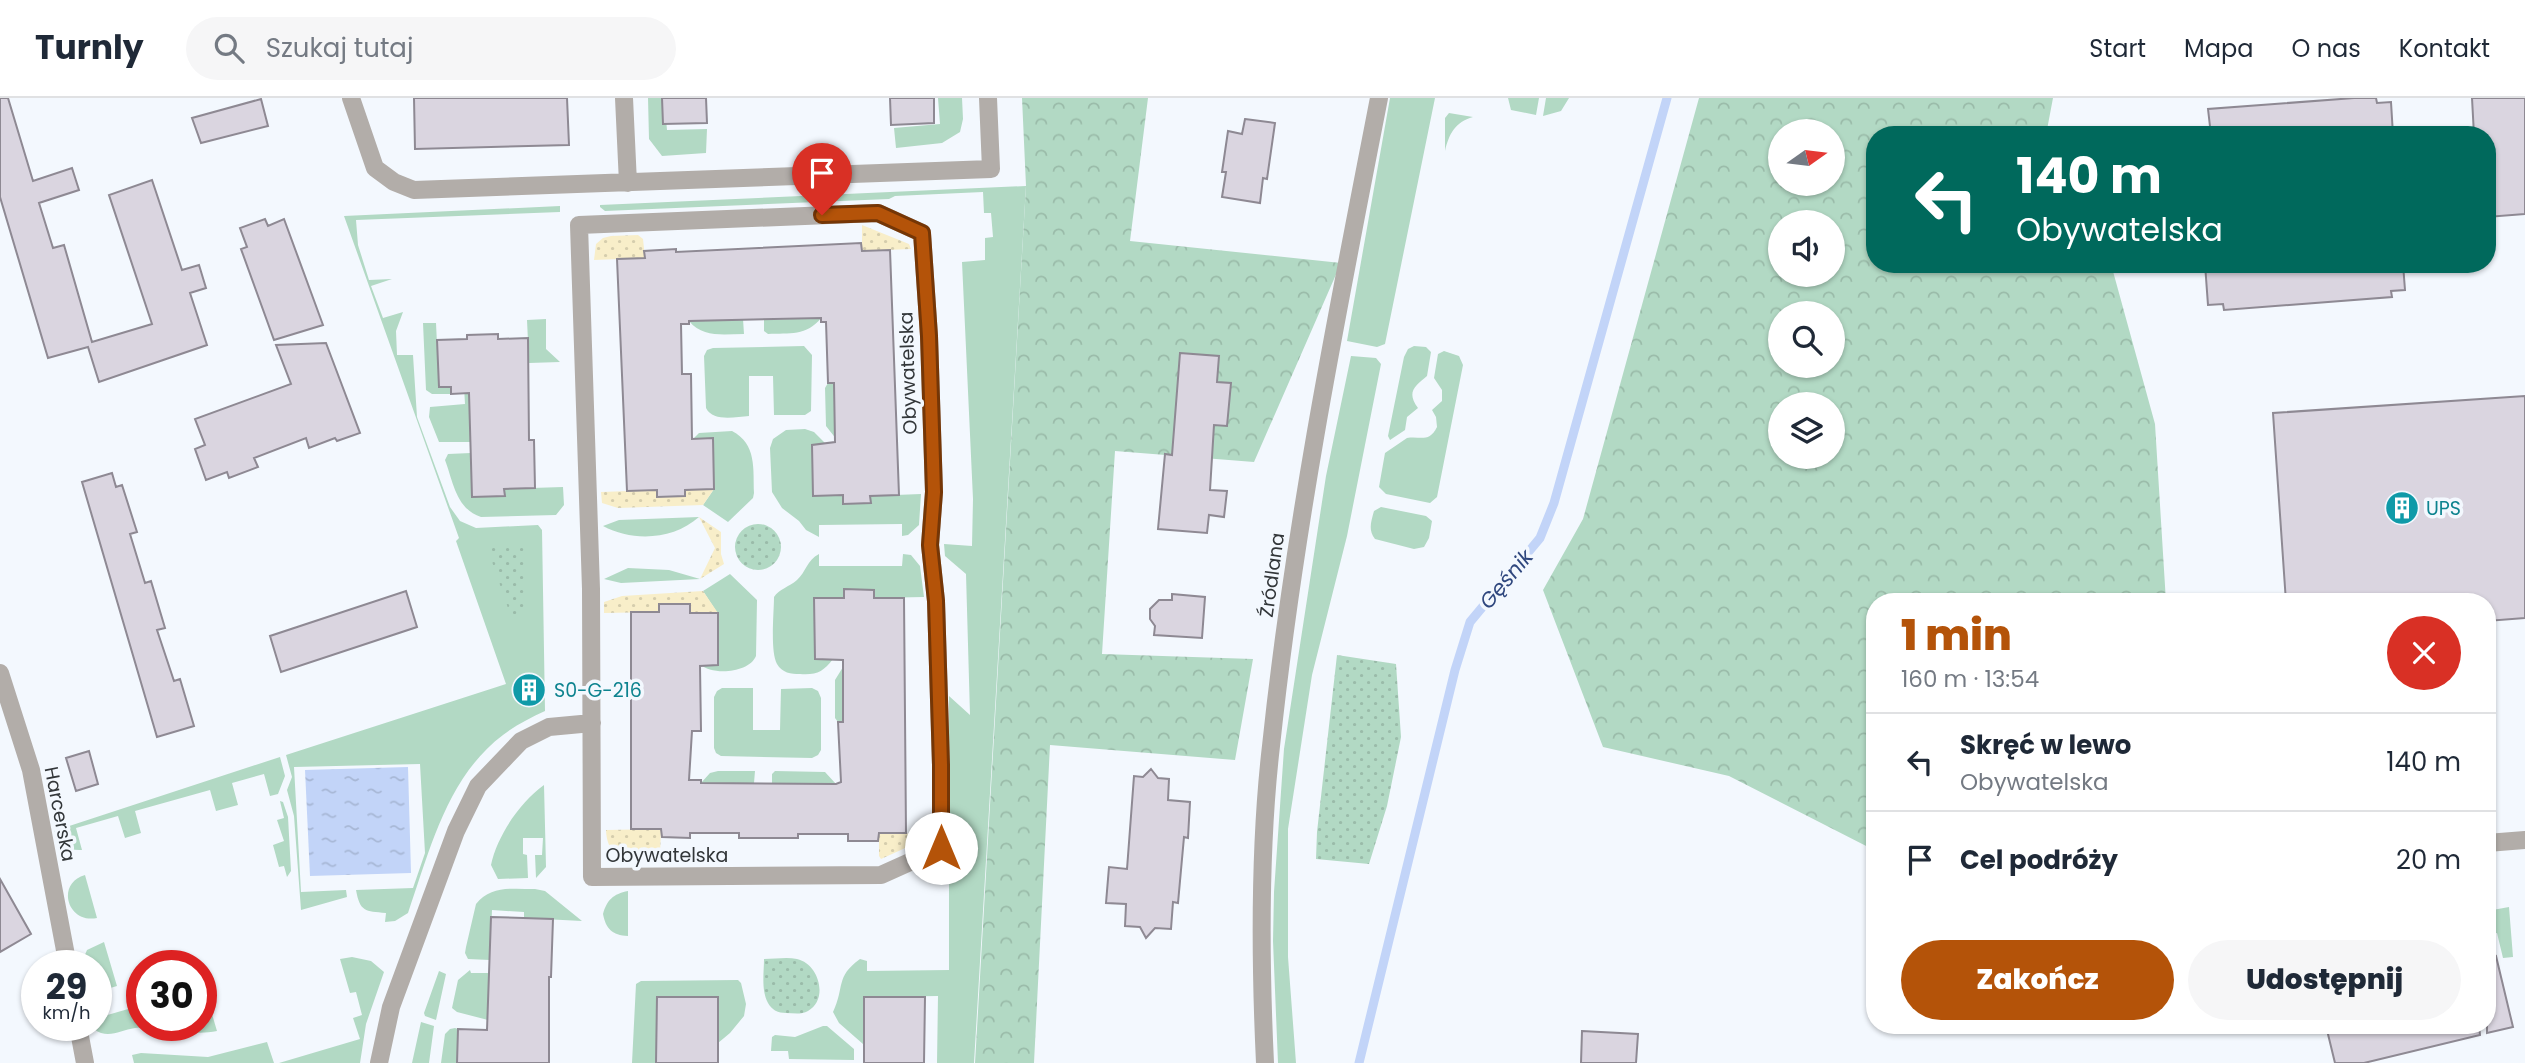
<!DOCTYPE html>
<html lang="pl">
<head>
<meta charset="utf-8">
<style>
	:root { --surface:#fff; --page:#f6f6f7; --text:#1f2937; --muted:#747a83; --line:#e0e1e3; --accent:#b45309 }
	body { margin:0; font-family:Poppins,sans-serif; background:var(--page); color:var(--text); height:100vh; display:flex; flex-direction:column; font-size:26px; white-space:nowrap }
	* { box-sizing:border-box; margin:0 }
	p { font-size:23px; color:var(--muted) }
	.icon { flex:none; width:38px; height:38px; fill:none; stroke:currentColor; stroke-width:2; stroke-linecap:round; stroke-linejoin:round }
	.map { position:relative; flex:1; overflow:hidden }
	.panel { position:absolute; left:1866px; top:495px; width:630px; height:441px; display:flex; flex-direction:column; background:var(--surface); border-radius:28px; box-shadow:0 2px 5px #0004 }
	.panel>* { flex:none }
	.hud { position:absolute; left:1866px; top:28px; width:630px; height:147px; border-radius:28px; box-shadow:0 2px 5px #0004; background:#00695c; color:#fff; overflow:hidden }
	.needle { width:46px; rotate:76deg }
	.fabs { position:absolute; left:1768px; top:21px; display:grid; gap:14px }
	.fabs a { display:grid; place-items:center; width:77px; height:77px; border-radius:50%; background:var(--surface); box-shadow:0 2px 5px #0004; font-size:35px }
	.speed { position:absolute; left:21px; top:852px; display:flex; gap:14px; font-size:35px; font-weight:700; text-align:center }
	.speed>* { display:grid; place-content:center; width:91px; height:91px; border-radius:50%; background:var(--surface); box-shadow:0 2px 5px #0004; line-height:1 }
	.speed small { font-size:18px; font-weight:400 }
	.speed .limit { border:10px solid #d22; background:#fff; color:#111 }
	.pin { position:absolute; display:grid; place-items:center; width:60px; height:60px; color:#fff; margin:-72px -30px; border-radius:50% 50% 50% 0; rotate:-45deg; box-shadow:0 0 7px #0007 }
	.pin .icon { rotate:45deg }
	.me { position:absolute; width:77px; margin:-38px; rotate:0deg; stroke-linejoin:round; filter:drop-shadow(0 0 5px #0008) }
	.turn { display:flex; align-items:center; gap:24px; height:147px; padding:0 35px; font-size:32px }
	.turn .icon { width:91px; height:91px; stroke-width:2.5 }
	.turn b { display:block; font-size:49px; line-height:60px }
	.round { display:grid; place-items:center; flex:none; width:74px; height:74px; border-radius:37px; background:var(--page) }
	.summary { display:flex; align-items:center; justify-content:space-between; height:119px; padding:0 35px }
	h1 { font-size:42px; font-weight:800; line-height:52px; color:var(--accent) }
	.action { display:flex; gap:14px; margin-top:auto; padding:14px 35px }
	.action a { flex:1; height:80px; border-radius:42px; background:var(--accent); color:#fff; font-size:28px; font-weight:800; line-height:80px; text-align:center }
	.action a+a { background:var(--page); color:var(--text) }
	ul { padding:0; list-style:none }
	li { display:flex; align-items:center; gap:21px; height:98px; padding:0 35px; border-top:2px solid var(--line) }
	li div { flex:1 }
	li b { display:block; font-size:26px }
	li em { font-style:normal }
	header { display:flex; align-items:center; gap:42px; box-sizing:border-box; height:98px; padding:0 35px; background:var(--surface); border-bottom:2px solid var(--line) }
	header strong { font-size:33px }
	nav { display:flex; gap:38px; margin-inline-start:auto; font-size:24px }
	.search { width:490px; height:63px; background:var(--page); display:flex; align-items:center; gap:18px; box-sizing:border-box; padding:0 24px; border-radius:38px; color:var(--muted); font-size:26px }
	.map>svg:first-child { display:block }
	.green { fill:#b2d9c4 }
	.forest { fill:url(#forest-crowns); fill-rule:evenodd }
	.sand { fill:url(#sand-dots) }
	.park { fill:url(#park-dots) }
	.water { fill:url(#water-ripples) }
	.lines { fill:none; stroke-linecap:round; stroke-linejoin:round }
	.stream { stroke:#c2d4f8; stroke-width:9 }
	.building { fill:#dad5e0; stroke:#8e8993; stroke-width:2 }
	.minor { stroke:#b2ada9; stroke-width:18 }
	.route-casing { stroke:#753606; stroke-width:18 }
	.route { stroke:#b45309; stroke-width:12 }
	.labels { text-anchor:middle; dominant-baseline:central; stroke-width:7; stroke-linejoin:round; paint-order:stroke }
	.street-label { font-size:19px; fill:#323639; stroke:#f3f8fe }
	.culture-label { font-size:19px; fill:#0d838f; stroke:#f3f8fe; text-anchor:start }
	.water-label { font-size:21px; font-style:italic; fill:#2f477e; stroke:#f3f8fe }
</style>
</head>
<body>
<header>
<strong>Turnly</strong>
<div class="search"><svg class="icon" aria-label="search" viewBox="0 0 24 24"><circle cx="10" cy="10" r="6"/><path d="M15 15l6 6"/></svg>Szukaj tutaj</div>
<nav><a>Start</a><a>Mapa</a><a>O nas</a><a>Kontakt</a></nav>
</header>
<div class="map">
<svg width="2525" height="965" viewBox="0 0 2525 965">
	<defs>
		<pattern id="forest-crowns" width="20" height="18" patternUnits="userSpaceOnUse" patternTransform="scale(1.75)"><rect width="20" height="18" fill="#b2d9c4"/><path d="M2 6a3 3 0 1 1 6 0M12 15a3 3 0 1 1 6 0" fill="none" stroke="#9abba9"/></pattern>
		<pattern id="sand-dots" width="8" height="8" patternUnits="userSpaceOnUse" patternTransform="scale(1.75)"><rect width="8" height="8" fill="#f8eec9"/><path d="M2 2h.1M6 6h.1" fill="none" stroke="#d5cdad" stroke-width="1.8" stroke-linecap="round"/></pattern>
		<pattern id="park-dots" width="8" height="8" patternUnits="userSpaceOnUse" patternTransform="scale(1.75)"><rect width="8" height="8" fill="#b2d9c4"/><path d="M2 2h.1M6 6h.1" fill="none" stroke="#9abba9" stroke-width="1.8" stroke-linecap="round"/></pattern>
		<pattern id="water-ripples" width="26" height="14" patternUnits="userSpaceOnUse" patternTransform="scale(1.75)"><rect width="26" height="14" fill="#c2d4f8"/><path d="M2 4q2-2 4 0t4 0M15 11q2-2 4 0t4 0" fill="none" stroke="#a7b7d5"/></pattern>
	</defs>
	<rect width="100%" height="100%" fill="#f3f8fe"/>
	<path class="green" d="M648,0H664L667,32L707,31L706,55L662,58L649,41Z
		M938,0H962L963,21L960,34L942,45L896,50L894,30L940,26Z
		M1390,0H1435L1385,246L1377,249L1347,243Z
		M1508,0H1539L1536,17L1511,12Z
		M1546,0H1569L1561,13L1543,18Z
		M1449,15L1473,19C1455,24 1449,36 1445,53V20Z
		M1026,88L974,965H937L938,898L865,899L863,946L839,925L833,914C845,889 835,879 860,861L867,863V873L949,872V598L970,617L966,476L945,458L944,446L972,448L973,401L962,164L985,162V140L993,139L991,115H984L983,94L895,98L889,101L605,113L600,109V107Z
		M560,108V114L356,122L358,147L369,182L392,181L371,188L383,220L403,214L396,233L397,257H413L417,319L450,409L460,423L476,430L538,427L542,432L545,613C530,620 516,627 503,637C447,679 430,752 408,815L395,823L385,824L386,815C365,813 360,814 356,792L413,790L425,755L420,666L294,669L301,794L346,792L347,799L301,812L294,718L287,692L292,679L286,657L506,586L456,443L459,440L344,118Z
		M821,220C807,238 789,235 768,236L764,233V222Z
		M546,221V251L560,264L529,265L527,222Z
		M743,221L744,236C723,236 703,240 689,223Z
		M423,225H436L439,289H451V296H432L426,292Z
		M804,248L812,257L811,313L805,317H774L773,278H749V318C735,319 713,324 706,310L704,258L707,252L713,250Z
		M1414,248L1426,249L1431,254L1427,278C1415,288 1406,294 1418,310L1407,319L1405,332L1390,342L1388,338L1404,259L1408,251Z
		M1444,253L1459,258L1463,267L1437,399L1430,405L1386,396L1379,389L1385,355L1407,340C1421,338 1429,345 1437,329L1436,319L1432,312L1442,303V292L1434,280L1438,256Z
		M1351,258L1376,260L1381,266L1347,438L1312,577L1288,731V859L1296,965H1278L1273,843L1274,794L1284,651L1326,378Z
		M828,285H834V300H839L837,342L826,328L825,290Z
		M476,288L477,344H439L429,319L430,309L465,306L464,289Z
		M805,331L814,334L827,347L812,348L813,398L843,397L844,406L870,405V398L921,396L919,427L908,437L902,438V426L819,427V439L806,432L799,423L782,410L772,394L770,350L773,341L786,332Z
		M732,333C757,346 753,371 754,395L753,400L728,424L703,407L714,391L713,340L693,341L699,335Z
		M471,355L473,399L505,397L504,391L563,389L564,407L556,417L481,419C456,411 453,383 445,362L448,356Z
		M1381,409L1426,418L1432,423L1429,440L1424,449L1414,451L1375,441C1368,432 1371,424 1374,413Z
		M699,419C673,442 633,444 603,428L619,422Z
		M819,456V468H902L903,456L911,457L920,468L924,499L874,500V492L844,491V500H814L815,561H833C823,574 817,577 800,576C791,576 782,575 777,566C770,553 774,515 774,499C779,491 789,489 797,482C806,474 807,462 819,456Z
		M628,470L669,472L700,481L621,485L604,481Z
		M730,476L757,502L756,558C749,575 712,578 700,566H718V516L703,493Z
		M843,569L844,624H838L835,620V582Z
		M722,590H753V632H780L781,591L812,590L818,593L821,600V652L818,657L812,660L721,658L716,655L714,650V599L717,593Z
		M280,659L285,678L278,696L270,698L264,676L232,685L238,707L216,713L210,692L135,713L141,735L125,740L118,718L76,730L82,752C68,753 58,746 54,733Z
		M718,673H755L754,685H701L710,675Z
		M775,673L825,674L836,686H772V676Z
		M544,687L546,769L536,780L535,757H542L543,740H523V756L527,757L528,780L498,781L491,767C497,738 520,704 544,687Z
		M280,703L283,704L288,719L291,773L287,779L284,768L279,769L273,747L284,743L277,722L284,720Z
		M85,777L97,820C68,826 55,786 85,777Z
		M535,791L545,793L582,823L524,820V814L492,812L490,862L468,861L465,855L466,849L476,806C491,787 513,791 535,791Z
		M628,793V838C612,837 606,831 603,816C607,802 613,796 628,793Z
		M2509,809L2513,859L2503,860L2497,835L2487,837V813Z
		M104,844L117,888L107,891L96,889V868H82L81,866L87,852Z
		M352,859L371,863L384,874L366,926L360,965H279L360,941L353,920L362,917L356,894L350,895L340,861Z
		M470,872L471,875H489L488,922L457,914L452,910L458,882Z
		M439,873L446,876L436,922L425,918L424,915Z
		M738,882L741,885L746,906L744,918L730,935L718,945V899H657L656,965H632L636,886L641,883Z
		M204,889L217,933C190,939 162,927 135,930C120,932 108,942 94,931L98,922L104,918L142,907V928H201V890Z
		M421,924L434,928L429,965H412Z
		M823,928H827L854,951V962L789,961L788,953H771L772,939L775,937L795,939Z
		M455,930L458,931L457,965H441L445,936L450,931Z
		M267,944L274,965H134L132,957L141,955L208,959Z"/>
	<path class="forest" d="M1022,0H1148L1130,143L1341,165L1254,364L1115,353L1102,556L1253,561L1235,662L1050,647L1034,965H975L1026,88Z
		M1699,0H2053L2046,37H1874V166H2111L2155,326L2166,504H1874V752L1729,678L1603,649L1543,492L1583,421ZM1780,33H1832V86H1780ZM1780,124H1832V177H1780ZM1780,215H1832V268H1780ZM1780,306H1832V359H1780Z"/>
	<path class="sand" d="M862,127L909,146L911,151L862,153Z
		M638,137L643,141L645,160L594,162L596,146L603,140L611,138Z
		M714,391L703,407L618,410L602,405L601,394L657,392V399H685V392Z
		M699,419L721,434V456L724,466L700,481L715,450Z
		M703,493L718,515H690V506H660L659,514L604,515V504L622,498Z
		M661,731L660,758C634,760 607,765 606,732Z
		M879,735L927,736L925,741L881,761L879,758Z"/>
	<path class="park" d="M735 449a23 23 0 1 1 46 0a23 23 0 1 1-46 0Z
		M526,448V518L511,519L487,449Z
		M1337,557L1396,566L1401,639L1387,708L1369,766L1316,761L1317,734Z
		M764,861C775,861 787,859 797,861C819,866 829,901 808,913C801,917 793,915 786,915C778,915 772,912 768,905C761,892 764,875 764,861Z"/>
	<path class="water" d="M408,669L411,775L310,778L305,672Z"/>
	<g class="lines">
		<path class="stream" d="M1359,965L1455,572L1470,524L1540,440L1554,405L1667,0"/>
	</g>
	<path class="building" d="M0,0H8L33,83L72,70L79,92L39,105L53,150L64,147L92,244L152,226L109,97L152,82L182,172L199,167L206,190L190,195L207,247L99,284L88,249L48,260L0,99Z
		M414,0H567L569,47L415,51Z
		M662,0H706L707,25L663,26Z
		M890,0H934V25L891,27Z
		M2354,0H2376L2377,5L2391,4L2393,37H2211L2208,11Z
		M2472,0H2525V116L2487,119V37H2474Z
		M261,1L268,28L201,45L192,20Z
		M1245,21L1275,25L1267,81L1263,80L1260,105L1222,99L1226,74H1222L1228,33L1242,36Z
		M265,121L268,128L284,121L323,227L274,242L241,151L247,149L240,130Z
		M861,145L862,153L890,152L899,397L870,398L871,405L843,406V397L813,398L812,347L835,344L834,285H828L826,224H821V220L689,223V226H681L682,276H691L692,341L713,340L714,391L685,392V398L657,399V392L627,393L617,161L645,160L644,153L676,151V154Z
		M2205,166H2403L2405,192L2391,193L2392,199L2224,212L2223,206L2208,207Z
		M498,236V241L528,240L529,342H534L535,390L504,391L505,398L472,399L469,295L451,296V289H439L437,242L467,241V237Z
		M326,245L360,335L337,343L335,340L309,350L306,340L254,360L258,369L229,380L227,374L206,382L195,351L205,347L195,321L291,286L276,247Z
		M1180,255L1219,258L1217,284L1231,285L1227,328L1214,327L1210,392L1227,393L1224,419L1209,417L1207,435L1158,431L1165,356L1172,357Z
		M2525,298V520L2487,523V504H2286L2273,315Z
		M112,375L116,389L122,387L137,434L130,436L145,485L151,483L165,530L157,532L174,583L180,581L194,628L157,639L82,384Z
		M844,491L874,492V500H904L906,735H879L878,743H848V736H798V740H739V735H690V740L662,739L661,731H631V514H659V506H690V515H718V567L700,568L701,633H692L689,682H701V685L836,686L841,684L838,624H843V562L815,561L814,500H844Z
		M406,493L417,529L281,574L270,538Z
		M1172,496L1205,499L1202,540L1154,537L1155,528L1150,521V511L1159,502H1172Z
		M89,653L98,686L76,693L66,660Z
		M1151,671L1158,680L1169,681L1168,702L1190,704L1188,740L1184,739L1178,805L1173,804L1171,831L1155,830L1146,840L1140,829L1125,828L1126,806L1106,805L1109,769L1127,771L1134,678L1143,679Z
		M0,781L31,836L0,854Z
		M491,819L553,821L551,879H549V965H457L458,931L487,932Z
		M2496,858L2513,929L2487,935V860Z
		M657,899H718V965H656Z
		M864,899H925L924,965H864Z
		M2326,928H2479L2480,937L2364,965H2335Z
		M1582,933L1638,936L1636,965H1581Z"/>
	<g class="lines">
		<path class="minor" d="M351,0L375,70L394,84L414,92L991,71L988,0
			M624,0L628,85
			M878,115L922,135L929,238L934,394L930,447L936,503L941,667V750L881,777L592,779L591,491L579,127Z
			M0,575L31,672L68,868
			M2487,745L2525,742
			M78,928L85,965
			M379,965L391,909L456,733L478,688L521,643L549,629L592,625
			M1265,965C1260,860 1259,752 1271,648C1294,430 1337,215 1379,0"/>
	</g>
	<g class="lines">
		<g class="route-casing">
			<path id="route" d="M822,117L878,115L922,135L929,238L934,394L930,447L936,503L941,667V750"/>
		</g>
		<use href="#route" class="route"/>
	</g>
	<defs>
		<g id="building-disc" transform="scale(1.75)"><circle r="9.5" fill="#0f9aa8" stroke="#f3f8fe"/><path d="M-4-6H4V6H1V3H-1V6H-4ZM-2.5-4.3h1.7v1.8h-1.7ZM.8-4.3h1.7v1.8H.8ZM-2.5-1h1.7V.8h-1.7ZM.8-1h1.7V.8H.8Z" fill="#fff"/></g>
	</defs>
	<g fill-rule="evenodd">
		<use href="#building-disc" x="2402" y="410"/>
		<use href="#building-disc" x="529" y="592"/>
	</g>
	<g class="labels">
		<g class="street-label">
			<text transform="translate(908 275) rotate(-92)">Obywatelska</text>
			<text transform="translate(1272 477) rotate(-82)">Źródlana</text>
			<text transform="translate(60 716) rotate(79)">Harcerska</text>
			<text x="667" y="757">Obywatelska</text>
		</g>
		<g class="culture-label">
			<text x="2426" y="410">UPS</text>
			<text x="554" y="592">S0-G-216</text>
		</g>
		<g class="water-label">
			<text transform="translate(1506 481) rotate(-50)">Gęśnik</text>
		</g>
	</g>
</svg>
<div class="fabs">
<a><svg class="needle" viewBox="-14 -14 28 28"><path d="M0-13l5 13h-10z" fill="#e53935"/><path d="M0 13l5-13h-10z" fill="#747a83"/></svg></a>
<a><svg class="icon" aria-label="sound" viewBox="0 0 24 24"><path d="M4 9h4l5-4v14l-5-4H4zM17 9q2 3 0 6"/></svg></a>
<a><svg class="icon" aria-label="search" viewBox="0 0 24 24"><circle cx="10" cy="10" r="6"/><path d="M15 15l6 6"/></svg></a>
<a><svg class="icon" aria-label="layers" viewBox="0 0 24 24"><path d="M12 4l9 5-9 5-9-5zM3 14l9 5 9-5"/></svg></a>
</div>
<div class="speed"><div>29<small>km/h</small></div><div class="limit">30</div></div>
<div class="pin" style="left:822px;top:117px;background:#d93025"><svg class="icon" aria-label="arrive" viewBox="0 0 24 24"><path d="M6 21V4h12l-3 4 3 4H6"/></svg></div>
<svg class="me" style="left:941px;top:750px" viewBox="-20 -20 40 40"><circle r="19" fill="#fff"/><path d="M0-13L10 11 0 6-10 11z" fill="#b45309"/></svg>
<div class="hud">
<div class="turn"><svg class="icon" aria-label="left" viewBox="0 0 24 24"><path d="M17 20v-9H6M10 6l-5 5 5 5"/></svg><div><b>140 m</b>Obywatelska</div></div>
</div>
<section class="panel">
<div class="summary"><div><h1>1 min</h1><p>160 m · 13:54</p></div><a class="round" style="background:#d93025;color:#fff"><svg class="icon" aria-label="close" viewBox="0 0 24 24"><path d="M6 6l12 12M18 6L6 18"/></svg></a></div>
<ul>
<li><svg class="icon" aria-label="left" viewBox="0 0 24 24"><path d="M17 20v-9H6M10 6l-5 5 5 5"/></svg><div><b>Skręć w lewo</b><p>Obywatelska</p></div><em>140 m</em></li>
<li><svg class="icon" aria-label="arrive" viewBox="0 0 24 24"><path d="M6 21V4h12l-3 4 3 4H6"/></svg><div><b>Cel podróży</b></div><em>20 m</em></li>
</ul>
<div class="action"><a>Zakończ</a><a>Udostępnij</a></div>
</section>
</div>
</body>
</html>
